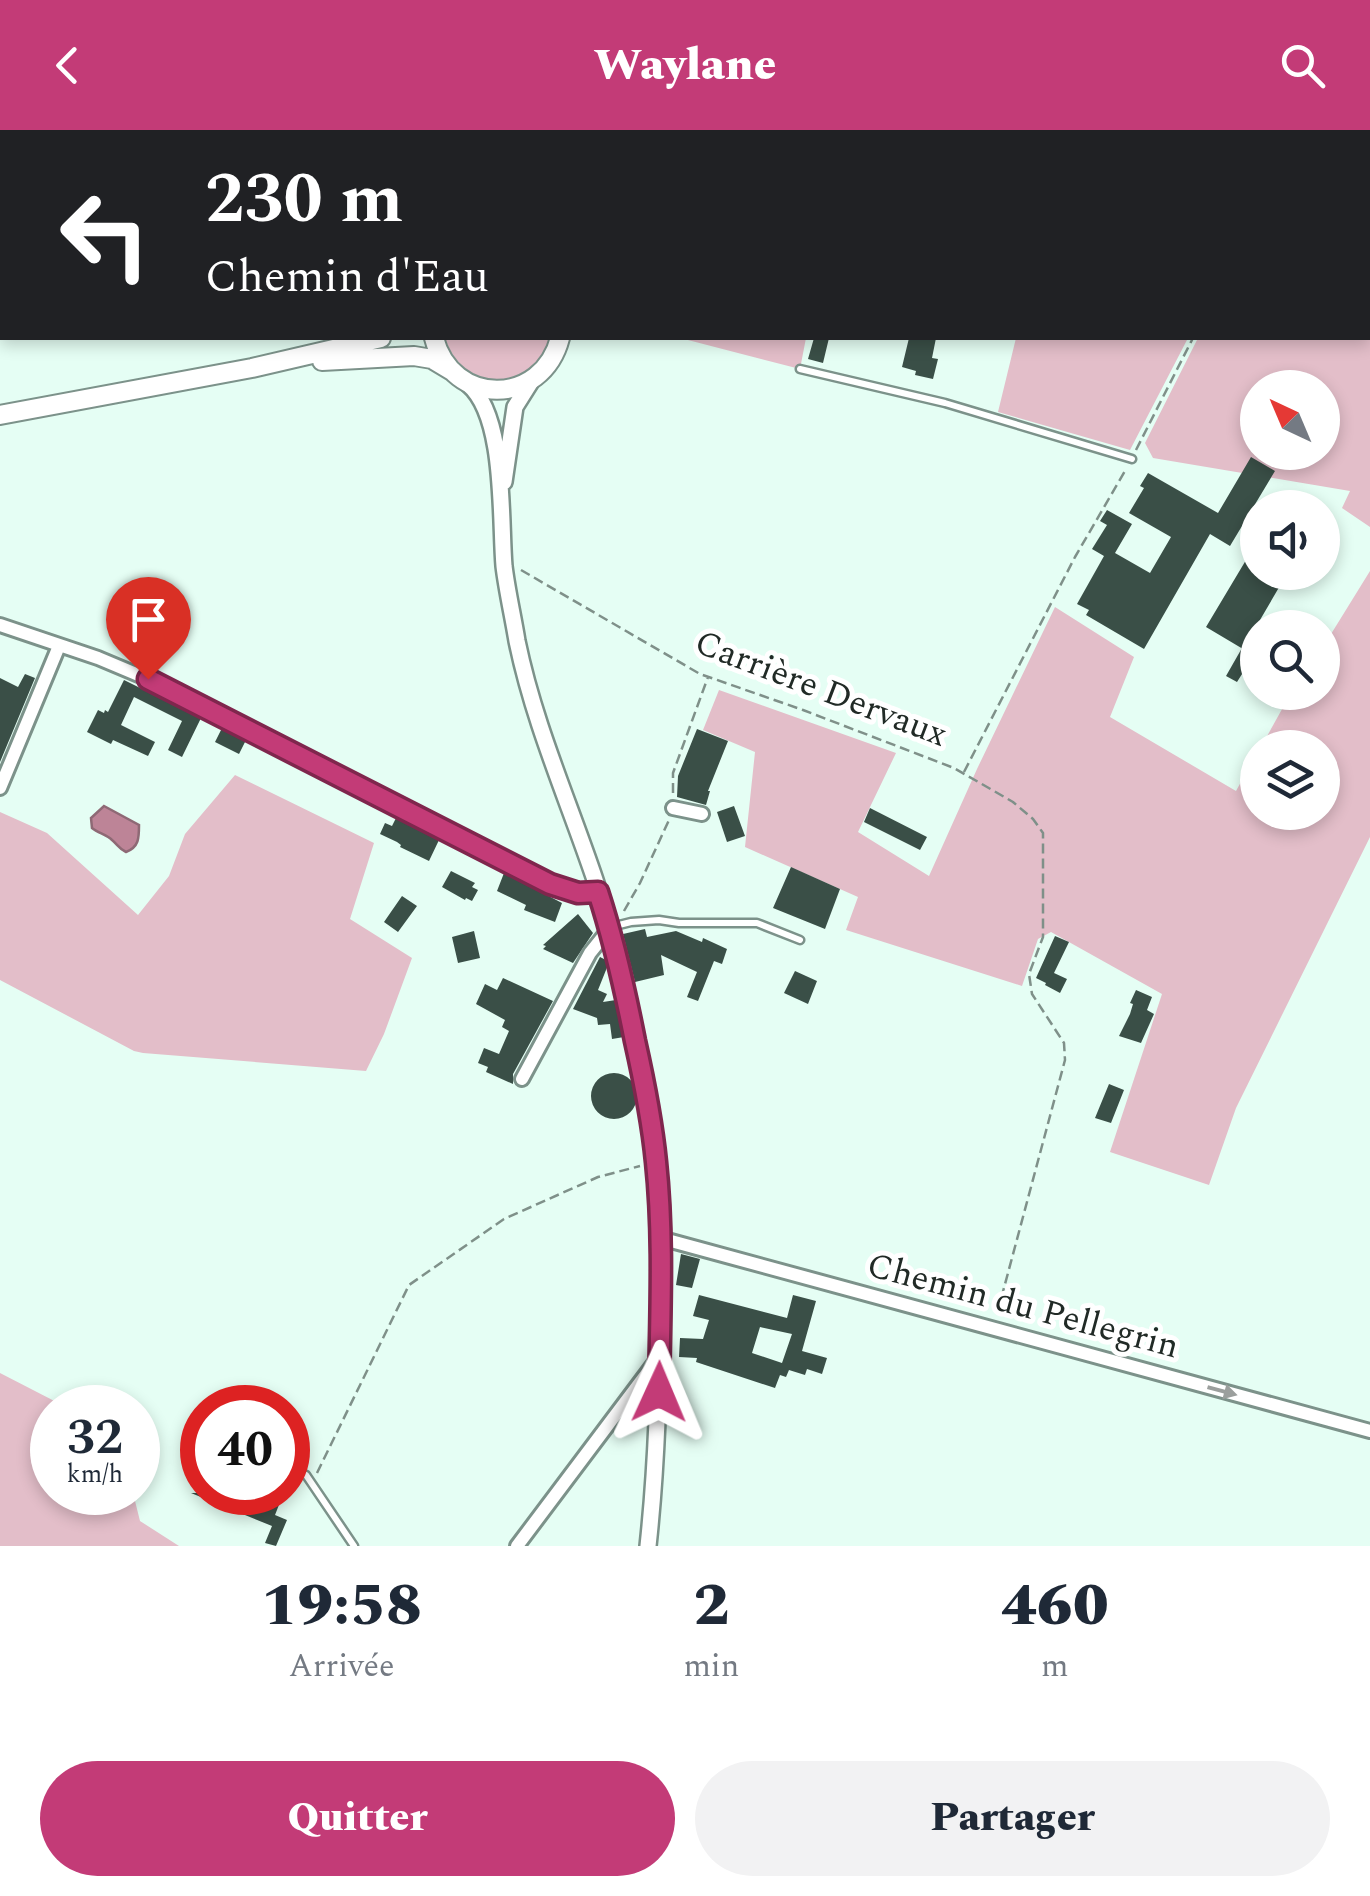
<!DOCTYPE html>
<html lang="fr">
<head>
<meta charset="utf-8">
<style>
	:root { --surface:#fff; --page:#f2f2f3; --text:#1f2937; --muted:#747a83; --accent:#c33b77 }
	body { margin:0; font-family:Spectral,serif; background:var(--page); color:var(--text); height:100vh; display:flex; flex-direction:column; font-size:38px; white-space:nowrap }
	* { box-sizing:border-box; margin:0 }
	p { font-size:32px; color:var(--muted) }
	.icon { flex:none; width:55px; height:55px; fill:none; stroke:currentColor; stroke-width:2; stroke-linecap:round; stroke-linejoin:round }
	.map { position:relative; height:1416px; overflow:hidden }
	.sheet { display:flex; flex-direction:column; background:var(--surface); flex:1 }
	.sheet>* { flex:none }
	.guide { position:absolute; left:0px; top:0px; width:1370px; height:210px; box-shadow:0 5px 15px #0003; background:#202124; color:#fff; overflow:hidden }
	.needle { width:65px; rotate:316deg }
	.tools { position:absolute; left:1240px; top:240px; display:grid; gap:20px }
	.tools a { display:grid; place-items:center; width:100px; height:100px; border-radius:50%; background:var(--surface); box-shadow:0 5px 15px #0003; font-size:50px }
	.speed { position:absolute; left:30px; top:1255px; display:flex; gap:20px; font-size:50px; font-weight:700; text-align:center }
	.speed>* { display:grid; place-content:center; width:130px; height:130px; border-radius:50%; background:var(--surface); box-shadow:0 5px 15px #0003; line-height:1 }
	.speed small { font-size:25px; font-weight:400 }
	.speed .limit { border:15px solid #d22; background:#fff; color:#111 }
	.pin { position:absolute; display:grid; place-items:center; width:85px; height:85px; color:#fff; margin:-102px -42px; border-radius:50% 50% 50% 0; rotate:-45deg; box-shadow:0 0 10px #0007 }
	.pin .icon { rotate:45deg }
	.me { position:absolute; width:110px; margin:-55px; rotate:1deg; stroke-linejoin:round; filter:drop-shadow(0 0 8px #0008) }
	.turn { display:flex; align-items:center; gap:35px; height:210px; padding:0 40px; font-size:45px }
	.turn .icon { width:130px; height:130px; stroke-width:2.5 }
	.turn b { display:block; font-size:70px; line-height:85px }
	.eta { display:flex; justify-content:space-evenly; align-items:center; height:170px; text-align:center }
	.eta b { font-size:60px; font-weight:800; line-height:70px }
	.action { display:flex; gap:20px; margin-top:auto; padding:20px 40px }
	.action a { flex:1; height:115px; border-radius:60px; background:var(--accent); color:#fff; font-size:40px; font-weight:800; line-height:115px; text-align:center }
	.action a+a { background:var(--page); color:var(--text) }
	header { display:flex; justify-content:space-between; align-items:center; height:130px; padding:0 40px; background:var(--accent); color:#fff; font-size:45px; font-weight:800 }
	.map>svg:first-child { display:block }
	.green { fill:#e3bec9; fill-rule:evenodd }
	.water { fill:#bd8497; stroke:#8e6975; stroke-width:2.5 }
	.building { fill:#3a4f47; fill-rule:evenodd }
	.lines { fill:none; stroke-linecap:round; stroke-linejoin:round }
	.service-casing { stroke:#7c928a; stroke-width:11 }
	.minor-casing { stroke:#7c928a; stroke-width:18 }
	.tertiary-casing { stroke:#7c928a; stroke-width:20 }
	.secondary-casing { stroke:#7c928a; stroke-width:22 }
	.path { stroke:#7f9089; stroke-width:2.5; stroke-dasharray:10 5; stroke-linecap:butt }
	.service { stroke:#fff; stroke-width:6 }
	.minor { stroke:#fff; stroke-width:12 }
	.tertiary { stroke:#fff; stroke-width:15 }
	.secondary { stroke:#fff; stroke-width:18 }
	.oneway { fill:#9b9f9d }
	.route-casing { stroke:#7f264d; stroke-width:25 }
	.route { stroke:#c33b77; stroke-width:18 }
	.labels { text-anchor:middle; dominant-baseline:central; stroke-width:10; stroke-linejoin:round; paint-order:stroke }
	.street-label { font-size:35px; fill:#212a26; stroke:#fff }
</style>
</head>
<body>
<header><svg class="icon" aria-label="back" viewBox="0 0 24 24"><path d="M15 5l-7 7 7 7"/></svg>Waylane<svg class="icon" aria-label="search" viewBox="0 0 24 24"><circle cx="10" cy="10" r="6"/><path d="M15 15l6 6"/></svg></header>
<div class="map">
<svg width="1370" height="1416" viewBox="0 0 1370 1416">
	<rect width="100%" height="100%" fill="#e5fef4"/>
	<path class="green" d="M1355,0H1370V397L1342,378L1350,361L1153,328L1145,313L1198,208H1368V2H1346ZM1258,258H1322V322H1258Z
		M445,208H550C534,265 462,263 445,208Z
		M690,208H806L800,239L684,209Z
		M1016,208H1188L1130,320L998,282Z
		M1370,441V707L1236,978L1209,1055L1110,1022L1162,864L1051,802L1038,809L1022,856L846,800L858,767L745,717L755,622L703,600L719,560L896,623L858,702L929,746L977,639L1055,477L1134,527L1110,587L1236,661L1257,623L1258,682H1322V618L1261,617L1291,563L1322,562L1323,517Z
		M235,645L374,713L350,789L412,828L384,904L366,941L143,923L134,921L0,850V682L47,703L138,785L169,746L185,704Z
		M0,1243L66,1277L52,1278V1362L133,1363L140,1391L179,1416H0Z"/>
	<path class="water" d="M104,676L139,695C139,708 139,717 126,722C119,719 118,715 112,710C107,705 98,703 92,698L91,688Z"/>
	<path class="building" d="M814,208H829L823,233L808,229Z
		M909,208H936L932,228L938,229L933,249L915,245L916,241L902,237Z
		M1251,327L1275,341L1230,416L1210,404L1144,519L1086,485L1089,480L1077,474L1104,426L1092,419L1107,395L1100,391L1107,380L1132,394L1115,423L1150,443L1171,407L1129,383L1144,358L1140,356L1148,343L1218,383Z
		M1258,410V442H1288L1243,519L1206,497Z
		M1242,518L1254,525L1237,552L1226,546Z
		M25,544L35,548L0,632V548L18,557Z
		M124,550L201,588L182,627L168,620L182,591L134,567L121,595L155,612L148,626L113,610L111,614L87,602L98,580L104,583L105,580L108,582Z
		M222,598L246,610L239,624L215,612Z
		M697,599L728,611L708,661H710L706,675L677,667L678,646Z
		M734,676L745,706L727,712L717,682Z
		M870,678L927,707L920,720L864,692Z
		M396,688L439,710L429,731L400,717L401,715L397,712L380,704L385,693L392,696Z
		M791,737L840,759L825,799L773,778Z
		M451,741L475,753L472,757L478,760L472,771L466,768L465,770L442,757Z
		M504,743L562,773L555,792L524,780L526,775L497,761Z
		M402,766L417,776L398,802L384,792Z
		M578,784L593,803L573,833L543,819L546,816L543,815Z
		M645,799L647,807L676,801L702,812L703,808L727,819L722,834L714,831L698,871L687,867L697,842L661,825L664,845L635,852L623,804Z
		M474,801L480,828L458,833L452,807Z
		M1055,806L1069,812L1054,843L1067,849L1060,863L1045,855L1046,853L1036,848Z
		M600,827L606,830L608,835L598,860L607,864L603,872L616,870L624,907L612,909L610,894L598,895L597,888L573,879Z
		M795,841L817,851L808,874L784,863Z
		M503,848L553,871L513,944V954L486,942L488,937L478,933L484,918L499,924L509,901L502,897L505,890L476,874L485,854L497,860Z
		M1136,860L1152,867L1147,880L1154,884L1141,913L1119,906L1130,884L1133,874L1130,873Z
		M591 966a23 23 0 1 1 46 0a23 23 0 1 1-46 0Z
		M1109,954L1124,960L1111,993L1095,988Z
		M681,1124L700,1129L692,1158L676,1155Z
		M699,1165L787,1188L793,1165L816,1171L802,1221L827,1228L822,1244L807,1239L805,1245L789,1240L786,1247L780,1245L775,1258L696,1232L697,1228L679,1227L680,1208L703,1209L709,1190L693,1186ZM760,1197L792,1204L782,1233L752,1223Z
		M284,1362L275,1385L287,1390L276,1416L265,1413L272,1396L191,1363Z"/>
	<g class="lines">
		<g class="service-casing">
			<path id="service" d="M800,239L945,273L1132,329
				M611,797L631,792L659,790L679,793H757L800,810
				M288,1337L306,1345L354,1416"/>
		</g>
		<g class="minor-casing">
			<path id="minor" d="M815,0L820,2
				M890,2L892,0
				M0,495L98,528L148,549L550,754L578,763L598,762
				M0,658L59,516
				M673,678L702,684
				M522,949L590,823L610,798
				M660,1108L1370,1301
				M517,1416L659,1227"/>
		</g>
		<g class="tertiary-casing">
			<path id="tertiary" d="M426,0V2
				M468,254C506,286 500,388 504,436C507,461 513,486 517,511C539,618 590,715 616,821C633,889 648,960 656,1030C661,1075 660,1121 660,1166C659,1250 657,1333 648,1416
				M504,352L515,277L532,250"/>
		</g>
		<g class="secondary-casing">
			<path id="secondary" d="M1280,2L1287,0
				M434,208C452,277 542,277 560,208
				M322,231L414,226L432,229L452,241
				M0,285L252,238L381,208"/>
		</g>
		<path class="path" d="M1136,320L1193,208
			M521,440L700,544L803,580L954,638L1013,672L1033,689L1043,703V807L1029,844L1032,864L1064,913L1065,930L997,1184
			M964,642L1075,427L1125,341
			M673,663V643L708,547
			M624,781L640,753L669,690
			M317,1343L409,1155L504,1089L598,1047L640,1036"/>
		<use href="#service" class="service"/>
		<use href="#minor" class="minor"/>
		<use href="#tertiary" class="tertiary"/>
		<use href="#secondary" class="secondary"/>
	</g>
	<defs><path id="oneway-solid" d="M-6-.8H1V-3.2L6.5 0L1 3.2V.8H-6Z" transform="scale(2.5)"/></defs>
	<use class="oneway" href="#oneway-solid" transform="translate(1222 1261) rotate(15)"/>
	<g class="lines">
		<g class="route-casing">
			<path id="route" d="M148,549L550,754L578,763L598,762C614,811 625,860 635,911C644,951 652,991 656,1032C664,1108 660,1186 659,1262"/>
		</g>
		<use href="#route" class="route"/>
	</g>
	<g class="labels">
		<g class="street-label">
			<text transform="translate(821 559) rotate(21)">Carrière Dervaux</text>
			<text transform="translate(1023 1176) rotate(15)">Chemin du Pellegrin</text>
		</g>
	</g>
</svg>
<div class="tools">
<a><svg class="needle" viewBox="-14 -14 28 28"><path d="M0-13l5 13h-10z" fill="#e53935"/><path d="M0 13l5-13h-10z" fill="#747a83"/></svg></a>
<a><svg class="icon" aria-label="sound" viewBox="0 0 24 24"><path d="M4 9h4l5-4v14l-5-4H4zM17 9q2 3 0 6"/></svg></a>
<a><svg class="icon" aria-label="search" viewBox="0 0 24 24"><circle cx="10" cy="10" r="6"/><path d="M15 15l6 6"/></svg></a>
<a><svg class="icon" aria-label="layers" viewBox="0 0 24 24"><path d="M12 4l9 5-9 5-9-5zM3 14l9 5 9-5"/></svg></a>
</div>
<div class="speed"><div>32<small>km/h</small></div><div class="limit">40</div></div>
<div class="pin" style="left:148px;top:549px;background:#d93025"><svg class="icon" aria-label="arrive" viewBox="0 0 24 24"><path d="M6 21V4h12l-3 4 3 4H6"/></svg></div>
<svg class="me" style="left:659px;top:1262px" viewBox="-20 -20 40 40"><path d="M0-17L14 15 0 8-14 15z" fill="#c33b77" stroke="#fff" stroke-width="4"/></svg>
<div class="guide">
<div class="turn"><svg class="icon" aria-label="left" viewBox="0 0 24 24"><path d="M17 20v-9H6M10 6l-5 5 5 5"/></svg><div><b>230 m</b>Chemin d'Eau</div></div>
</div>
</div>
<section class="sheet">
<div class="eta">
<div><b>19:58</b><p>Arrivée</p></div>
<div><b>2</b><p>min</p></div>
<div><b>460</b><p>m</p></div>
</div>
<div class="action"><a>Quitter</a><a>Partager</a></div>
</section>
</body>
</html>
